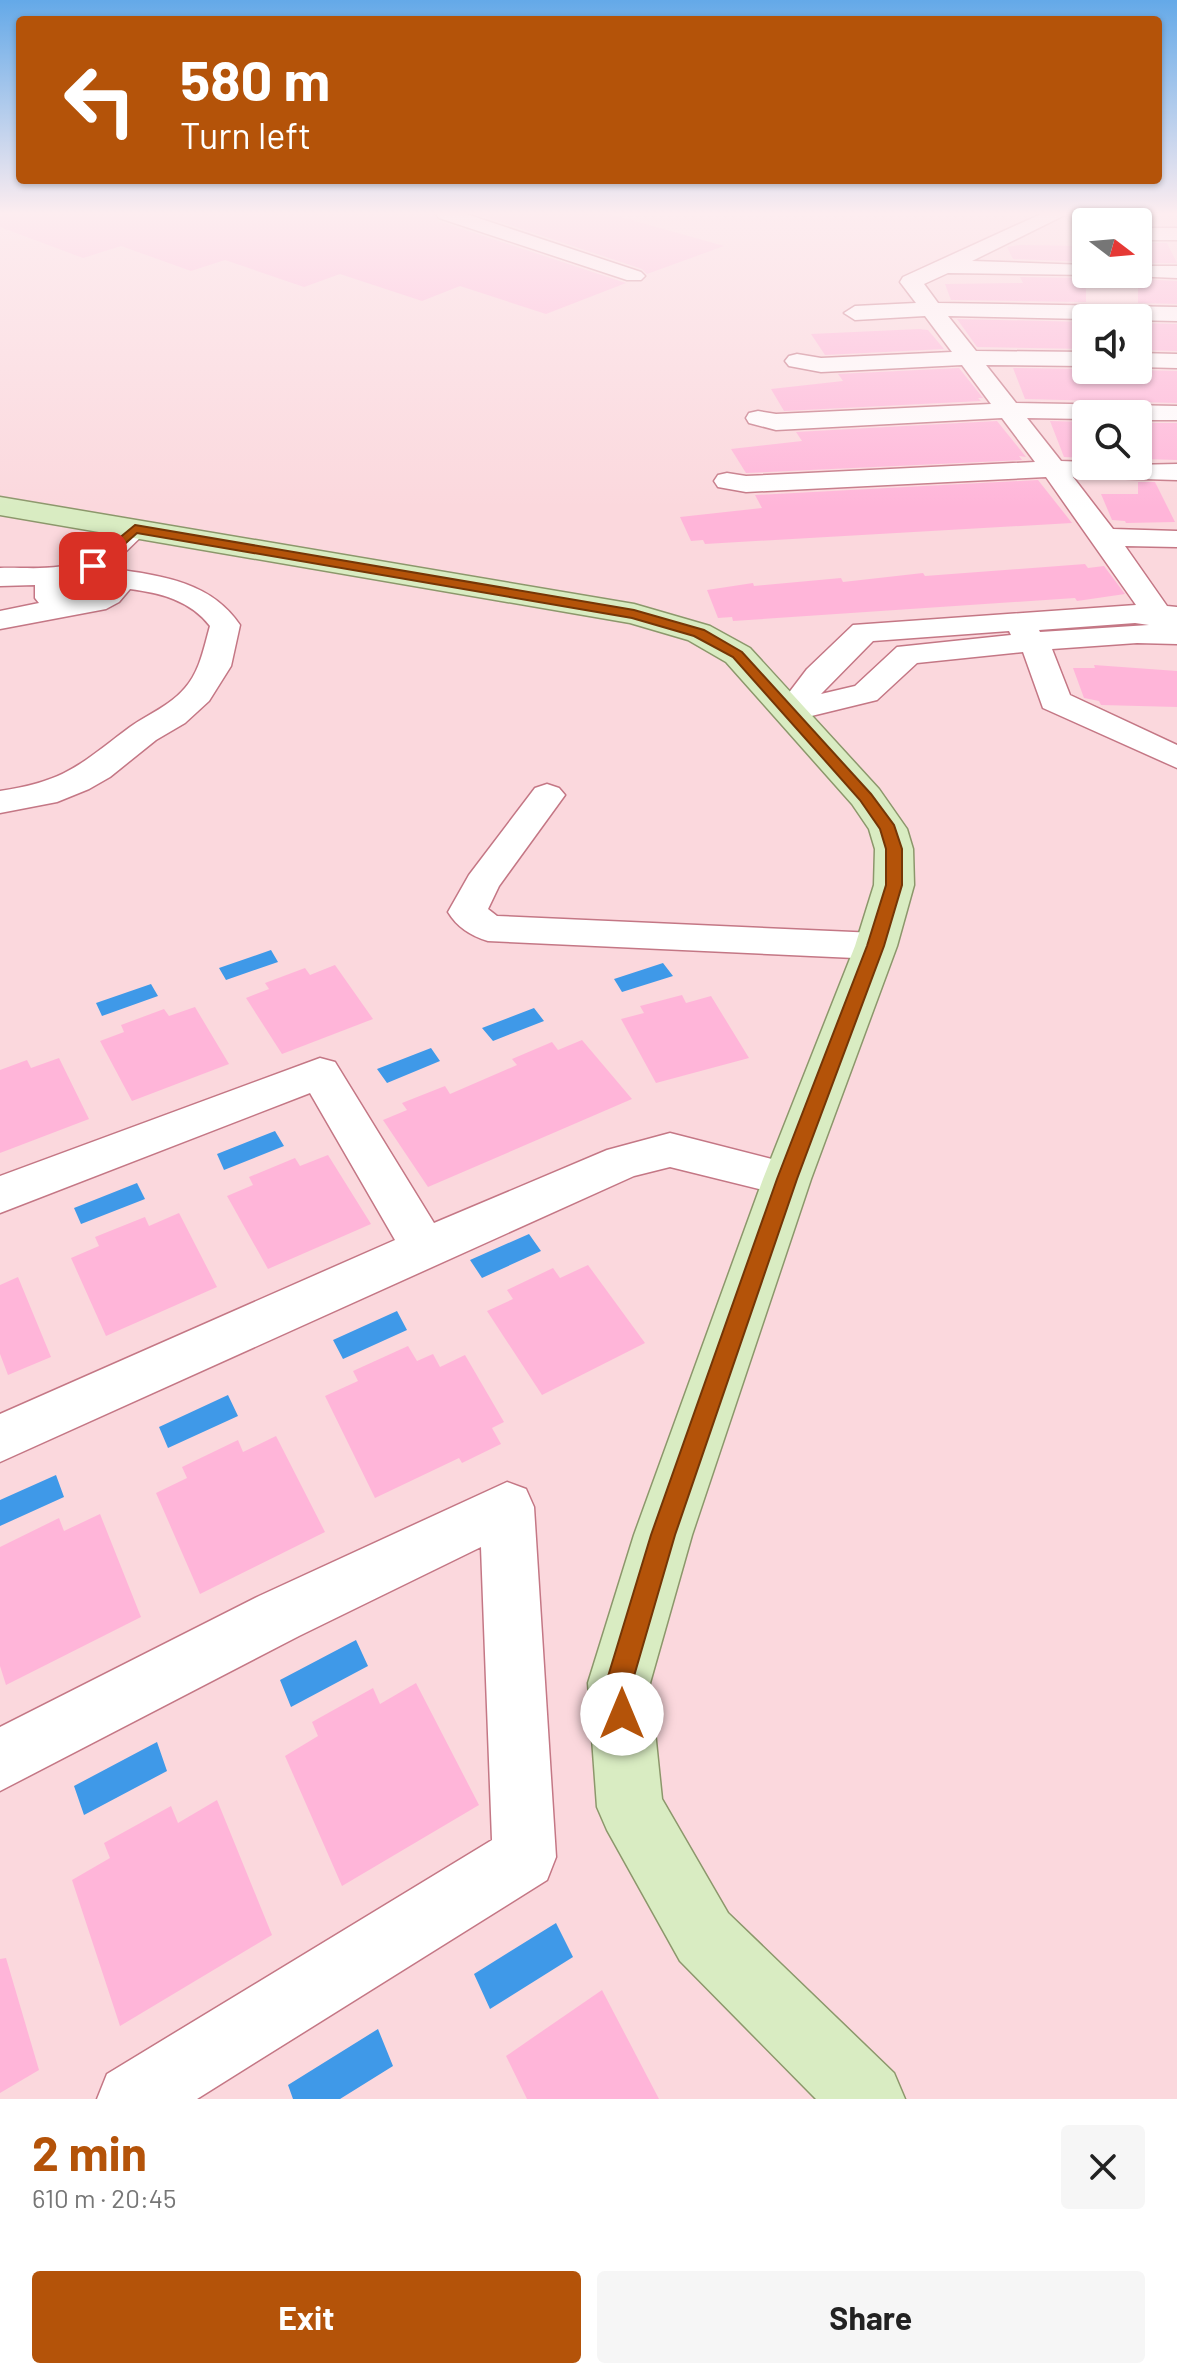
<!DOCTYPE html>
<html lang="en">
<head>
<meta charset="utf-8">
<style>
	:root { --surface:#fff; --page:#f6f6f6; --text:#222; --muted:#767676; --accent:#b45309 }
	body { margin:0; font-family:Barlow,sans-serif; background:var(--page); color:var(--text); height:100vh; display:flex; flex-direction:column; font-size:30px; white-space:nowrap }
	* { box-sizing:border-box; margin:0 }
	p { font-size:26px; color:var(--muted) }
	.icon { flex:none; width:44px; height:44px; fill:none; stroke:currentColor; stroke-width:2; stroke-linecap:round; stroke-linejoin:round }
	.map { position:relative; height:2099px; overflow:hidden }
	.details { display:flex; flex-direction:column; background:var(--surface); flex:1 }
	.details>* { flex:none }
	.guide { position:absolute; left:16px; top:16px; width:1146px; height:168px; border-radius:8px; box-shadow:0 2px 6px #0004; background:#b45309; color:#fff; overflow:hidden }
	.needle { width:52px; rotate:106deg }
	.controls { position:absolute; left:1072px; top:208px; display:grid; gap:16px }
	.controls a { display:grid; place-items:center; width:80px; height:80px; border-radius:8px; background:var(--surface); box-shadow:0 2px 6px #0004; font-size:40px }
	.pin { position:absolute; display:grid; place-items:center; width:68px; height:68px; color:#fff; margin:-34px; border-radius:16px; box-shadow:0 4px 12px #0006 }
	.me { position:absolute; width:88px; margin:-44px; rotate:0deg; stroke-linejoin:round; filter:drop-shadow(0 0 6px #0008) }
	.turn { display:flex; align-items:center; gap:28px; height:168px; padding:0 32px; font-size:36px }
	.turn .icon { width:104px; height:104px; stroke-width:2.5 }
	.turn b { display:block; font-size:56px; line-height:68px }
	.round { display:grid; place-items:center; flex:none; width:84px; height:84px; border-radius:8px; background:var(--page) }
	.overview { display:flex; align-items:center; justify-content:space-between; height:136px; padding:0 32px }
	h1 { font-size:48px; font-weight:700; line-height:60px; color:var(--accent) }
	.primary-button { display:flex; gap:16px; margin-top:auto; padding:16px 32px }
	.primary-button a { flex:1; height:92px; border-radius:8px; background:var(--accent); color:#fff; font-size:32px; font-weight:700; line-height:92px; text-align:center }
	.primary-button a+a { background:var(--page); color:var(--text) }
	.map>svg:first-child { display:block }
	.water { fill:#3f99e8 }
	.building { fill:#ffb5d9 }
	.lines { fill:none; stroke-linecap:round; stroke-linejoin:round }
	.minor-casing { stroke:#c47785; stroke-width:3 }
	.major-casing { stroke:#8c976b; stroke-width:3 }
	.minor { fill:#fff; fill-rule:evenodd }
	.major { fill:#d9ecc2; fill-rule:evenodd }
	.route { fill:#b45309; stroke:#753606; stroke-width:2 }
</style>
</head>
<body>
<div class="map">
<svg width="1177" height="2099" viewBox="0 0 1177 2099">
	<rect width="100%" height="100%" fill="#fbd8dd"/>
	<path class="water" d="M271,950L278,962L226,980L219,968Z
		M663,963L673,976L622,992L614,979Z
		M151,984L158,996L102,1016L96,1003Z
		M534,1008L544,1021L493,1041L482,1028Z
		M431,1048L440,1061L387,1083L377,1069Z
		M275,1131L284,1146L224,1170L217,1154Z
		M137,1183L145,1199L81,1224L74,1208Z
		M529,1234L541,1251L482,1278L470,1260Z
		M397,1311L407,1330L343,1359L333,1340Z
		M228,1395L238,1416L168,1448L159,1427Z
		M56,1475L64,1497L0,1526V1500Z
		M356,1640L368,1666L291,1707L280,1680Z
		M157,1742L167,1771L84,1815L74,1786Z
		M556,1923L573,1957L490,2009L474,1974Z
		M378,2029L393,2066L340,2099H293L288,2085Z"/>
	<path class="building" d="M0,214H433L438,221L626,283L546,314L460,286L422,301L340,274L304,287L225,260L191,271L121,246L83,258L0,227Z
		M476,214H610L724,246L647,274L642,269Z
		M1138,243H1167L1177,263H1138Z
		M1020,245L1086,246V262L1013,259L1007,247Z
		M1020,277L1086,278V302L951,300L945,284L1023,283Z
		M1138,279L1177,281V304L1138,303Z
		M957,319L1086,322V349L977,347Z
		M1138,323L1177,324V351L1138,350Z
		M919,329L928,330L944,349L825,355L811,334Z
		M959,368L983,398H978L981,401L784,411L771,389L843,381L838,374Z
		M1013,368L1086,369V378L1138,379V370L1177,371V403L1025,399Z
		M997,421L1026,457L1019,456L1022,460L746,473L731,449L802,441L796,432Z
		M1050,421L1086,422V458L1064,457Z
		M1138,423H1177V460L1144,459L1145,462H1138Z
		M1038,480L1072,523L705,544L703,540L691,541L680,517L762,508L755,495Z
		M1138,482H1155L1175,522L1126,523L1125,521L1112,520L1101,494H1138Z
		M1085,564L1088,568L1104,566L1125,594L1077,601L1075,598L733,621L732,617L718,618L707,590L753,583L754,586L841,578L843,582L923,573L925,576Z
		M1094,665L1177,671V707L1101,705L1099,701L1084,698L1073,668H1095Z
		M335,965L373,1019L282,1054L246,998L269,989L265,983L305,968L310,975Z
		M682,995L686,1003L711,996L749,1058L656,1083L621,1019L644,1013L640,1006Z
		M195,1007L229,1064L132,1101L100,1041L124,1032L121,1025L164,1009L169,1016Z
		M582,1040L632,1099L428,1187L383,1120L407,1110L402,1103L445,1086L450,1094L517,1065L512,1059L552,1042L558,1050Z
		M59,1058L89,1119L0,1153V1070L27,1060L31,1068Z
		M328,1155L371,1224L268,1269L227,1196L253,1185L249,1177L295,1158L300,1166Z
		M179,1213L217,1287L106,1336L71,1258L99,1246L95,1237L145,1217L149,1226Z
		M588,1265L645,1343L542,1395L487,1311L513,1299L507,1290L553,1268L560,1278Z
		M18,1277L51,1357L8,1375L0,1354V1285Z
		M408,1346L417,1361L433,1354L440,1367L465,1355L504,1422L492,1428L501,1444L462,1463L459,1458L375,1498L325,1396L358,1381L353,1371Z
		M276,1436L325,1532L200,1594L156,1493L187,1478L182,1467L238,1440L243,1452Z
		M100,1514L141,1617L6,1685L0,1666V1547L59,1518L64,1531Z
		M416,1683L479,1805L342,1886L285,1756L318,1736L312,1722L373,1688L380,1704Z
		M217,1800L272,1935L120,2026L72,1880L110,1858L104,1843L171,1806L178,1823Z
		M6,1958L39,2070L0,2093V1959Z
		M602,1990L659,2099H527L506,2056Z"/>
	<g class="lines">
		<g class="minor-casing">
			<path id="minor" d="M436,214H466L641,272L645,276L641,280H627L439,218Z
				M1041,214H1067L972,261L1086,265V274L1093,275L948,273L924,284L938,303L1177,307V321L948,316L976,351L1086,352V366L986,365L1016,403L1177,406V420H1138V414H1086V419L1027,418L1061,461L1086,462V466L1177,464V480L1073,477L1113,529L1177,531V547L1125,546L1167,606L1177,607V644L1137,643L1052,649L1070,695L1177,745V768L1043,708L1023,652L917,663L877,700L791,721L779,718L775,711L807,669L853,625L1136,605L1046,477L746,492L718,487L714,481L718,475L727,473L746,476L1035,462L1002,418L776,430L749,423L746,418L749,413L758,411L776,414L991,404L962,365L821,372L789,366L785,361L789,356L797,354L821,358L952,352L925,316L855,320L844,313L855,306L916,303L900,282L903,277ZM1135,623L1149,625L1040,632L1039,630ZM1009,631L1011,635L897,647L855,686L821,694L873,641Z
				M1138,228H1177V240H1138Z
				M1138,266H1177V278L1131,276L1129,274H1138Z
				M1138,353L1177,354V368L1138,367Z
				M135,521L145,523L149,529L111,566L115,569C163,576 211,582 240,625L231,666L209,701L185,723L156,740L110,777L89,789L57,802L0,813V791C66,781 79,765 130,727C148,714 170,706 185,688C200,671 204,647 210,626C190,600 160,593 130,589L119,602L106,609L0,629V611L39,603L35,598V585L0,586V568C25,567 61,572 84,559C102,548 113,526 135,521ZM88,576L100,588L85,596L64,595L63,589L70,581Z
				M547,784L559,788L565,795L499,886L488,909L497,916L876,933L890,937L896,946L890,955L876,959L488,941C471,936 457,927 448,912L469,875L535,788Z
				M320,1058L335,1062L434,1223L607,1150L670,1133L803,1167L810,1179L803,1191L787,1196L670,1167L634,1176L0,1462V1414L395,1240L310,1093L0,1213V1176Z
				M507,1482L526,1489L534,1507L556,1857L547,1880L197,2099H97L107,2074L492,1840L481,1547L299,1636L0,1791V1727L259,1596Z"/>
		</g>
		<g class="major-casing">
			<path id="major" d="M0,497L634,604L710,626L750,648L879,789L907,829L913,849L914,885L897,946L811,1179L692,1535L650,1683L662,1799L728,1913L894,2073L905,2099H816L680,1961L607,1830L597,1807L588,1683L634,1535L763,1179L855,946L874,885L875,849L869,829L852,804L726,662L688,640L630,623L0,515Z"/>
		</g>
		<use href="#minor" class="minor"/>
		<use href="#major" class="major"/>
	</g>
	<linearGradient id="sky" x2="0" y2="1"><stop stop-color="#64a9e8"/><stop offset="0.42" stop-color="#fdedf0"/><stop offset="1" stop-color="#fdedf0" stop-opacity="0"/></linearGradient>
	<rect width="1177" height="508" fill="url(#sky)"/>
	<path class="route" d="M135,525L634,610L704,630L742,652L871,794L894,825L902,849V885L884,946L797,1179L675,1535L632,1683L635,1714L631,1723L622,1727L613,1723L606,1683L651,1535L777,1179L867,946L886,885V849L880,829L860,800L733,657L694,636L632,618L137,533L98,568H89V563Z"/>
</svg>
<div class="controls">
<a><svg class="needle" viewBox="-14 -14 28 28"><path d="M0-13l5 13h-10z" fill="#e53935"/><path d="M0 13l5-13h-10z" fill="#767676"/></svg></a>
<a><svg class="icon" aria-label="sound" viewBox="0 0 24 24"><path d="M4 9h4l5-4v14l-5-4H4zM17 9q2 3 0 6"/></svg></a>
<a><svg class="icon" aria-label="search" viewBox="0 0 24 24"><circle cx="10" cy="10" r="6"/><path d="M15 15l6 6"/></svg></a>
</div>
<div class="pin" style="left:93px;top:566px;background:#d93025"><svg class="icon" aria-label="arrive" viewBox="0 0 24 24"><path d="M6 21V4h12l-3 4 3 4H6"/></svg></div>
<svg class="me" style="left:622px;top:1714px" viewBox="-20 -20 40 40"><circle r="19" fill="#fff"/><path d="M0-13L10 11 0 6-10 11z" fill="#b45309"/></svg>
<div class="guide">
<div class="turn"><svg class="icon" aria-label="left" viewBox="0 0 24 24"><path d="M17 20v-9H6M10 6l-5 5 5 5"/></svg><div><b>580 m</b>Turn left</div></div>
</div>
</div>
<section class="details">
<div class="overview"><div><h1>2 min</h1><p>610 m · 20:45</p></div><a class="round"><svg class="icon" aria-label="close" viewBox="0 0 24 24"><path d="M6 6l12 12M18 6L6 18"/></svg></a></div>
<div class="primary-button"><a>Exit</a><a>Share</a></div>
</section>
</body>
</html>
